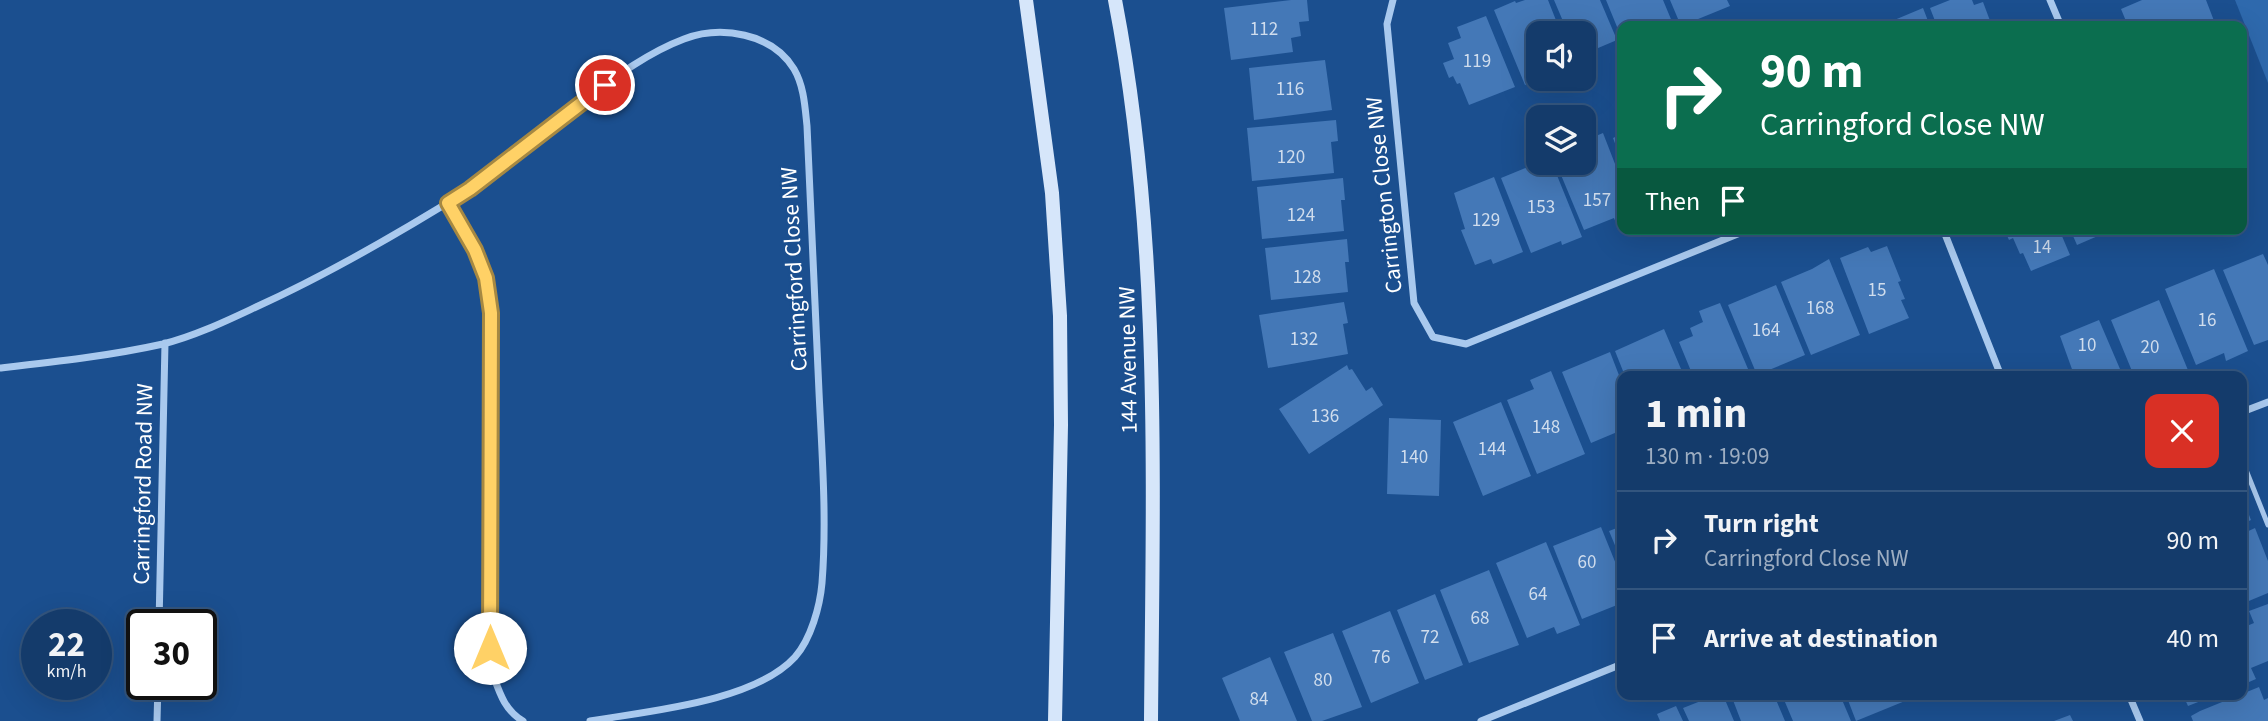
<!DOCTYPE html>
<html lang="en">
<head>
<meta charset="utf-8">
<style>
	:root { --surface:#143b6b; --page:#1d4271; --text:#f1f3f6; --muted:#9dadc1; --line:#33557e }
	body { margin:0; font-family:"Source Sans 3",sans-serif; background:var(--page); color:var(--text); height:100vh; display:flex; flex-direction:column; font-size:26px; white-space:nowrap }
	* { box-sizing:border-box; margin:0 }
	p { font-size:23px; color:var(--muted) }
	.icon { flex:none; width:38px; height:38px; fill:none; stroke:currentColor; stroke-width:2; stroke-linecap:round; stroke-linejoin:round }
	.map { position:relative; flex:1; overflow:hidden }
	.sheet { position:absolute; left:1617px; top:371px; width:630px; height:329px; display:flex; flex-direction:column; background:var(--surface); border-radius:14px; box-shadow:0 7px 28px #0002,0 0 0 2px var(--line) }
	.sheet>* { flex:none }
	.guide { position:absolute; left:1617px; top:21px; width:630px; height:214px; border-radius:14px; box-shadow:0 7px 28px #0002,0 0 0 2px var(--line); background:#0b6e4f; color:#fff; overflow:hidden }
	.controls { position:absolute; left:1526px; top:21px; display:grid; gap:14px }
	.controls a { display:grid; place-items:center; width:70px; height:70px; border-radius:14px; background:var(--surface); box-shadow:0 7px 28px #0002,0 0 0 2px var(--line); font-size:35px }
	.speed { position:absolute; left:21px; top:609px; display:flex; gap:14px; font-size:35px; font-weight:700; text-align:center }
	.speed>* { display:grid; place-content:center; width:91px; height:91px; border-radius:50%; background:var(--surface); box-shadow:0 7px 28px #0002,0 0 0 2px var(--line); line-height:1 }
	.speed small { font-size:18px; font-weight:400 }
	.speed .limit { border:4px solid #111; border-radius:10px; background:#fff; color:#111 }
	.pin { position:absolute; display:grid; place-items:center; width:60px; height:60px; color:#fff; margin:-30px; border:4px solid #fff; border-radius:50%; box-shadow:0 2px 7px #0007 }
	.me { position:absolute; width:77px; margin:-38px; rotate:0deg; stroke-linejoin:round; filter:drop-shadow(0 0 5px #0008) }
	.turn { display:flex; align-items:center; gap:24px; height:147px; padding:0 28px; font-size:32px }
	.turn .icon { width:91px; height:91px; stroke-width:2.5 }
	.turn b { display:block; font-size:49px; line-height:60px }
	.then { display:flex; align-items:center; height:66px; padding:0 28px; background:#0003; gap:14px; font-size:26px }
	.round { display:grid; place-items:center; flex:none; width:74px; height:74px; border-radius:14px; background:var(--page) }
	.headline { display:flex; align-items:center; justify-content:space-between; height:119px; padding:0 28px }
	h1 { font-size:42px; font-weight:700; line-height:52px }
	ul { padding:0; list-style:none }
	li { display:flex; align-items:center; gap:21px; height:98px; padding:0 28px; border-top:2px solid var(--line) }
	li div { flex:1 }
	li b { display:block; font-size:26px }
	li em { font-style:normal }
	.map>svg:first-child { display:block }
	.green { fill:#2e69ad }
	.building { fill:#4478b7 }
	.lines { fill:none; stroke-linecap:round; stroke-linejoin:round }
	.lane { stroke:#a9c9ee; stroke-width:5 }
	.street { stroke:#a9c9ee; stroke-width:7 }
	.secondary { stroke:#d6e6fa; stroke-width:14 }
	.route-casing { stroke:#a68842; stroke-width:18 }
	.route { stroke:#ffd166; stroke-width:12 }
	.labels { text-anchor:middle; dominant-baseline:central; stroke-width:5; stroke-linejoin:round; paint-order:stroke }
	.number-label { font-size:19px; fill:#d0dded }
	.street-label { font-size:23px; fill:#fff; stroke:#1b4f8f }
</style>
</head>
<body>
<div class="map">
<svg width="2268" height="721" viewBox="0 0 2268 721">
	<rect width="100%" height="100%" fill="#1b4f8f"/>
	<path class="green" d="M2235,0H2268V83Z"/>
	<path class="building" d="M1291,0H1307L1309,21L1299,22L1301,36L1291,38L1293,52L1231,60L1224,8Z
		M1525,0H1548L1561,33H1538V79L1525,85L1494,10L1515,1L1516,3Z
		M1554,0H1600L1617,40L1584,54V33H1568Z
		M1606,0H1663L1673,24L1667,26H1622V39Z
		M1670,0H1727L1730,6L1681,26Z
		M1950,0H1972L1974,5L1983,2L1992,26H1937L1930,8Z
		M2142,0H2206L2216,26H2128L2121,9Z
		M1923,8L1930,26H1880Z
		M1486,16L1515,87L1469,105L1460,83L1457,84L1453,76L1449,78L1443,63L1454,59L1448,43L1461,38L1457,27Z
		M1325,60L1332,110L1254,120L1249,68Z
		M1336,120L1338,141L1331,142L1334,173L1252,181L1247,128Z
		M1603,133L1622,182V220L1616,223L1614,218L1584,230L1556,163H1584V141Z
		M1622,134V162L1613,138Z
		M1538,163H1552L1582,237L1562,245L1561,241L1531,253L1501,178Z
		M1494,177L1523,252L1493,264L1491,259L1475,265L1461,230L1465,229L1454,193Z
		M1343,178L1345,200H1341L1344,231L1262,239L1257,187Z
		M2004,229H2059L2070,255L2031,271L2023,253L2020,254L2013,238L2009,240Z
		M2070,229H2114L2077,245Z
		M1347,239L1349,262H1345L1348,292L1271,300L1265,248Z
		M1887,246L1901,281L1898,282L1905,299L1901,300L1909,318L1869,334L1840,258L1868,247L1871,252Z
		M2263,254L2268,265V340L2254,345L2223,270Z
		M1829,259L1860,335L1811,355L1781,282L1812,269Z
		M2214,269L2248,351L2226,361L2224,353L2196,365L2165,289Z
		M1776,285L1805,355L1757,375L1728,305Z
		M2159,300L2190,375L2187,376H2134L2111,320Z
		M1344,302L1348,323L1343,324L1348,354L1268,368L1259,315Z
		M1720,303L1751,376H1693L1679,342L1693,336L1690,328L1703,322L1699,311Z
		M2099,320L2123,376H2070L2068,374L2073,372L2060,336Z
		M1664,329L1684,376H1625L1615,351Z
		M1610,352L1622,383V430L1591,443L1562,372Z
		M1347,365L1349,370L1352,369L1366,391L1372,387L1383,405L1309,454L1279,409Z
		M1551,371L1585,454L1537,474L1507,400L1534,389L1530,380Z
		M1501,402L1531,476L1483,496L1453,422Z
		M1389,418L1441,420L1439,496L1387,494Z
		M2242,497L2251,520L2242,524Z
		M1622,526V562L1609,531Z
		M1601,527L1622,579V603L1582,619L1553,546Z
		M2255,528L2268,561V593L2244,603L2242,597V534Z
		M1546,542L1580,625L1557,634L1554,627L1527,638L1496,563Z
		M1489,570L1519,645L1469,663L1440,590Z
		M1435,594L1463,665L1425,680L1397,610Z
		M2268,604V661L2251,668L2256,679L2242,685V628L2254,623L2249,611Z
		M1390,611L1419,683L1371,703L1342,631Z
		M1333,633L1362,707L1322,721H1312L1284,652Z
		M1270,657L1297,721H1240L1222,678Z
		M2259,687L2264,700L2268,698V721H2193L2191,716L2200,711Z
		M1716,695H1723L1734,721H1689L1683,708Z
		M1731,695H1774L1785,721H1741Z
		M1782,695H1840L1851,721H1793Z
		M1846,695H1902L1905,701L1856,721Z
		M2183,695H2216L2188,706Z
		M1676,706L1683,721H1660L1657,714Z
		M2070,715L2073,721H2054Z"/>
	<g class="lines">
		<path class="lane" d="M2242,460L2268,525"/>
		<path class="street" d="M1393,0L1387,24L1414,303L1433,337L1466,344L1750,229
			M2050,0L2061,26
			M448,203L475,250L486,278L491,313L492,672C499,691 504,710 523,721
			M1943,229L2001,376
			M0,368C54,362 109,356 163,344C195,336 226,321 256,307C331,273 401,232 470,189C504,161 540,134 575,107C609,82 644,54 684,39C721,25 772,33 794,69C804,86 805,107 807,126C811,215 815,303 819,392C822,455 827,519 822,583C820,606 811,639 795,657C754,702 648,711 590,721
			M2242,412L2268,402
			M159,625L165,343
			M2129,695L2140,721
			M157,721L158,684
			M1481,721L1622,664"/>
		<path class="secondary" d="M1026,0L1052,193L1060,316L1061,425L1055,721
			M1115,0C1161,238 1153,480 1151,721"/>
	</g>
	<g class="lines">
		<g class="route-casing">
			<path id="route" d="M490,648L491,313L486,278L475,250L448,203L470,189L605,85"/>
		</g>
		<use href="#route" class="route"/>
	</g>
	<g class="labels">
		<g class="number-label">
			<text x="1264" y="29">112</text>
			<text x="1477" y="61">119</text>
			<text x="1290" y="89">116</text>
			<text x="1291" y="157">120</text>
			<text x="1597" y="200">157</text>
			<text x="1541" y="207">153</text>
			<text x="1301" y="215">124</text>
			<text x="1486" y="220">129</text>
			<text x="2042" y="247">14</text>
			<text x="1307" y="277">128</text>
			<text x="1877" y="290">15</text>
			<text x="1820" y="308">168</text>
			<text x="2207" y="320">16</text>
			<text x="1766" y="330">164</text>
			<text x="1304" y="339">132</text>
			<text x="2087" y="345">10</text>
			<text x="2150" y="347">20</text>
			<text x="1325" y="416">136</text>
			<text x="1546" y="427">148</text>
			<text x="1492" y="449">144</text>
			<text x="1414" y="457">140</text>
			<text x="1587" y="562">60</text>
			<text x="1538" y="594">64</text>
			<text x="1480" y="618">68</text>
			<text x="1430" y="637">72</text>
			<text x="1381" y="657">76</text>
			<text x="1323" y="680">80</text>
			<text x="1259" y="699">84</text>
		</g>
		<g class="street-label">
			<text transform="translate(1384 195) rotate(-96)">Carrington Close NW</text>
			<text transform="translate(794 269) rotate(-93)">Carringford Close NW</text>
			<text transform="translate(1128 360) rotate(-91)">144 Avenue NW</text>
			<text transform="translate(143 484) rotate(-89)">Carringford Road NW</text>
		</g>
	</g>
</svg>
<div class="controls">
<a><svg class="icon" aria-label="sound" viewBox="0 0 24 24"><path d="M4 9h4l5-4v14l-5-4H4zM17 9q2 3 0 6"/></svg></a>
<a><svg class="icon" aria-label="layers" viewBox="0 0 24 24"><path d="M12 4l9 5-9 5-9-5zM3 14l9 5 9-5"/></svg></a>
</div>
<div class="speed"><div>22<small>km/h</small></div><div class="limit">30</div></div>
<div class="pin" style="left:605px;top:85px;background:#d93025"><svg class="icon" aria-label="arrive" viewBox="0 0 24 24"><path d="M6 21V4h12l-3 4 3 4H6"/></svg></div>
<svg class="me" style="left:490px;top:648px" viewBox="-20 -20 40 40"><circle r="19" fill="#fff"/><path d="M0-13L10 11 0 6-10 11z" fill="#ffd166"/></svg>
<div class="guide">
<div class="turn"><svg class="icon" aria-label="right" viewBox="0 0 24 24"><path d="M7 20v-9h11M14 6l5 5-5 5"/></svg><div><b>90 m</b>Carringford Close NW</div></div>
<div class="then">Then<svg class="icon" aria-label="arrive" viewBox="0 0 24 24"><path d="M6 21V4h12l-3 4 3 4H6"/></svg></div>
</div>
<section class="sheet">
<div class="headline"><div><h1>1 min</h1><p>130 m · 19:09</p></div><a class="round" style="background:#d93025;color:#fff"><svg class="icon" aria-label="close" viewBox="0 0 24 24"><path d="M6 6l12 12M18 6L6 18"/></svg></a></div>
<ul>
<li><svg class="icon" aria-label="right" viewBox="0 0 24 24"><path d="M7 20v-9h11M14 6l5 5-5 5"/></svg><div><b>Turn right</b><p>Carringford Close NW</p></div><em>90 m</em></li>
<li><svg class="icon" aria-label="arrive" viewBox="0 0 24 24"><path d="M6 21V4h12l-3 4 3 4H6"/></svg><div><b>Arrive at destination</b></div><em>40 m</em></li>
</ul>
</section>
</div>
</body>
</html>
